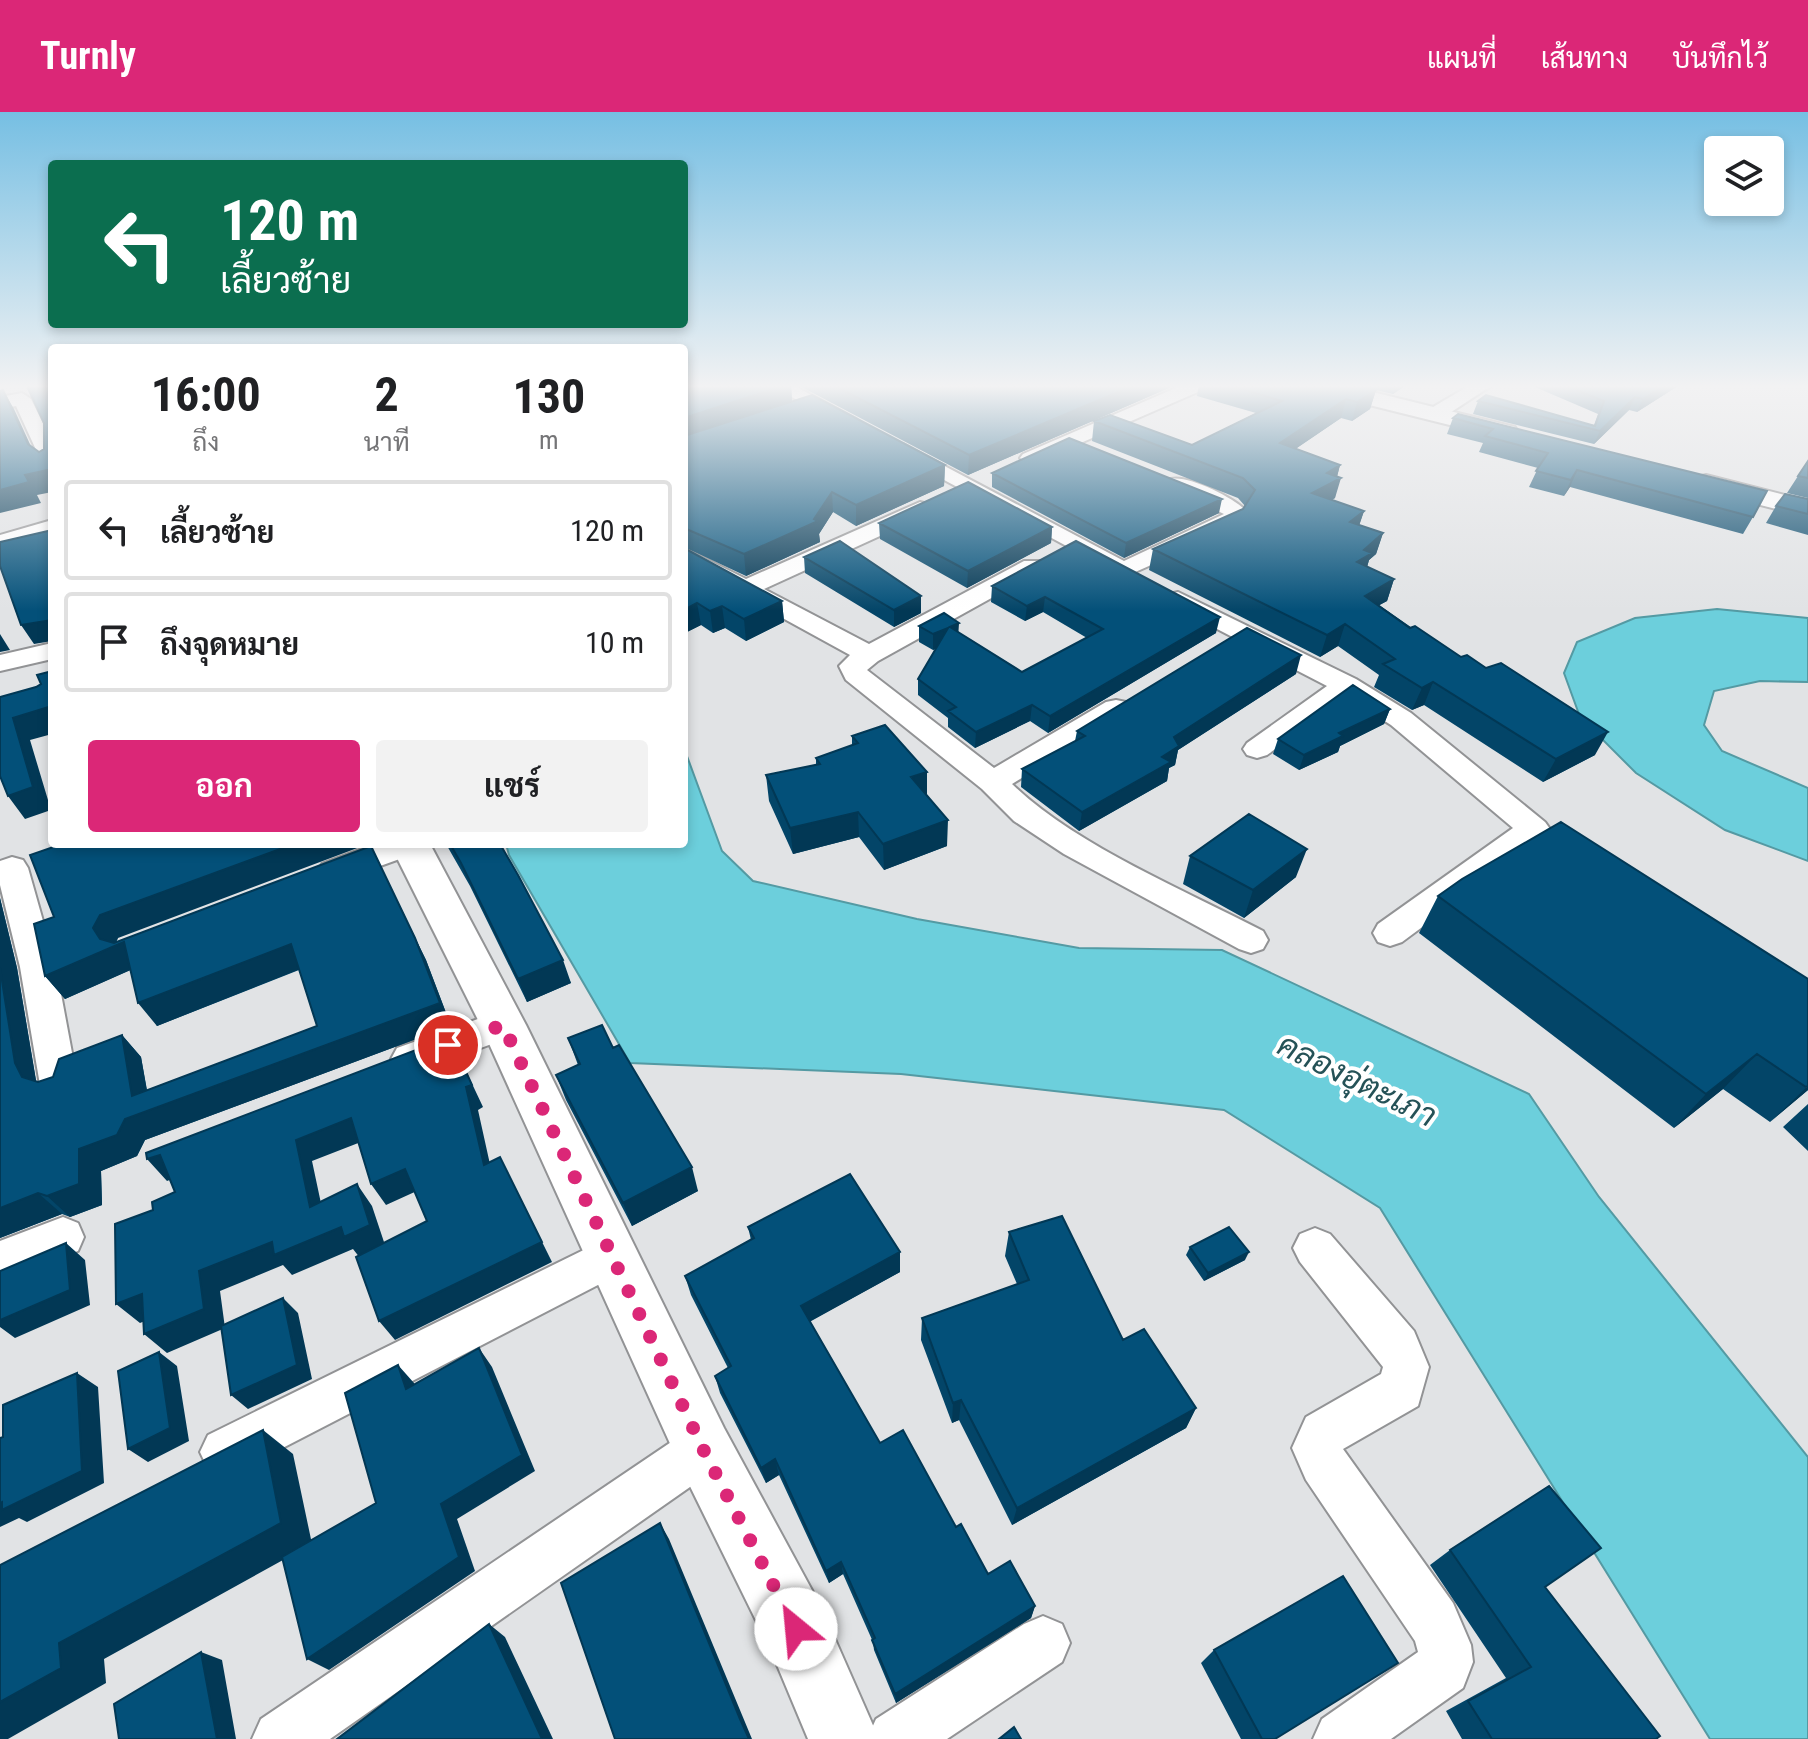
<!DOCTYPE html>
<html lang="th">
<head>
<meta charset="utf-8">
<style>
	:root { --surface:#fff; --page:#f2f2f2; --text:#202124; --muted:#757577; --line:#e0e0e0; --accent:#db2777 }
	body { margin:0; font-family:"Roboto Condensed",Sarabun,sans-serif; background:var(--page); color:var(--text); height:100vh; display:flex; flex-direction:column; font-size:30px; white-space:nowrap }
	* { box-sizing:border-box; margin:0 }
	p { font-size:26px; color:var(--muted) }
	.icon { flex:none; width:44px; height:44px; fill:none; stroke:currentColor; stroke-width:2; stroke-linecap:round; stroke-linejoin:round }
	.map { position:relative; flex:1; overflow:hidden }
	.sheet { position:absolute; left:48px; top:232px; width:640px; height:504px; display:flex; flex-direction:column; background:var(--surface); border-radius:8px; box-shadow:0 4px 12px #0003 }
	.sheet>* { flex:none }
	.guide { position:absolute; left:48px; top:48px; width:640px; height:168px; border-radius:8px; box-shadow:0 4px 12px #0003; background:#0b6e4f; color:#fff; overflow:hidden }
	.tools { position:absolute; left:1704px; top:24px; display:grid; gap:16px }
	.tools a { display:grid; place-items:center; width:80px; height:80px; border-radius:8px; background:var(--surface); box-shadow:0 4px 12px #0003; font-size:40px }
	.pin { position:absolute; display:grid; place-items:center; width:68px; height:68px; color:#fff; margin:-34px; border:4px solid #fff; border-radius:50%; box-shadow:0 2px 8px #0007 }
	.me { position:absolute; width:88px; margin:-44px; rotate:332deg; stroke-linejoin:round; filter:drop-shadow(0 0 6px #0008) }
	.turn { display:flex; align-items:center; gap:28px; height:168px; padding:0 40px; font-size:36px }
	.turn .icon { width:104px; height:104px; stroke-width:2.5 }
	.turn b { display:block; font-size:56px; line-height:68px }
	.eta { display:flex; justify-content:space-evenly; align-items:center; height:136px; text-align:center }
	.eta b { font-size:48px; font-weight:700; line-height:56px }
	.action { display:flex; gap:16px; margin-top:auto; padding:16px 40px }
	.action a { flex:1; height:92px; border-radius:8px; background:var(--accent); color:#fff; font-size:32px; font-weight:700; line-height:92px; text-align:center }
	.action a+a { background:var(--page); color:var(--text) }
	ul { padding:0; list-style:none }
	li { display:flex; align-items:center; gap:24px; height:100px; margin:0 16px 12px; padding:0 24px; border:4px solid var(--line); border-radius:8px }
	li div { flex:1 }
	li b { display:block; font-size:30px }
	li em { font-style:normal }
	header { display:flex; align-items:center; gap:48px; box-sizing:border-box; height:112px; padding:0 40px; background:var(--accent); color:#fff }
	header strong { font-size:38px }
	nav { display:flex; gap:44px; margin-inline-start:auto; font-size:28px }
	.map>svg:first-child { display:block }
	.water { fill:#6ccfdc; stroke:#549aa3; stroke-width:2 }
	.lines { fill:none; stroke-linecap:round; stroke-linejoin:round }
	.minor-casing { stroke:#929395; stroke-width:4 }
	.tertiary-casing { stroke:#929395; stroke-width:4 }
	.secondary-casing { stroke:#929395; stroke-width:4 }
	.minor { fill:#fff; fill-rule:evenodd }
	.tertiary { fill:#fff; fill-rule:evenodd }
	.secondary { fill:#fff; fill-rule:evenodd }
	.wall { fill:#034568 }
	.shaded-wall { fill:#023855 }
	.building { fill:#035079; stroke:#023855; stroke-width:2 }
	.route { stroke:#db2777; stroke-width:14; stroke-dasharray:0 25.2 }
	.labels { text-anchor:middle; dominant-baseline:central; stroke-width:8; stroke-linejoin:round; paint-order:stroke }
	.near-water-label { font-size:32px; font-style:italic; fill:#255257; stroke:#fff }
</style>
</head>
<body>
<header>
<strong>Turnly</strong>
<nav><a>แผนที่</a><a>เส้นทาง</a><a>บันทึกไว้</a></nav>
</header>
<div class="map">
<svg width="1808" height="1627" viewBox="0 0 1808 1627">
	<rect width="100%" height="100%" fill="#e1e3e5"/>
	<path class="water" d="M1717,497L1808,506V570L1760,569L1714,579L1704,613L1722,639L1808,676V749L1725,718L1636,661L1580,605L1564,561L1577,530L1635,506Z
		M684,636L722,739L753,769L917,807L1079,836L1222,838L1529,982L1599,1085L1808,1345V1627H1710L1380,1096L1224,998L901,962L630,951L509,743L506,732H684Z"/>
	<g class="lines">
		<g class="minor-casing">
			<path id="minor" d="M768,272H791L856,307L853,311H839Z
				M1185,272H1209L1207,276L1037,350L1030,352L1020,346L1023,342Z
				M1472,272H1494L1442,306H1428L1425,302L1428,298Z
				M22,281L31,287L52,330V357L42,351L16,294L0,297V285Z
				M903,332L1124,449L1224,402L1171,377L1168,372L1171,367C1189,363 1237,387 1248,401L1237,415L1124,465L896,342L893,338L896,334Z
				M920,390L928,392L931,397L928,402L764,477L869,532L1024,449H1040L1044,454L1040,459L878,549L867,558L994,656L1106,590L1116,588L1126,590L1130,596L1126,602L1012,672C1075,733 1184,778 1263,819L1268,828L1263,837L1251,841L1239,837L1064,742L1014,709L982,677L846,568L839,554L850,543L684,452V436L746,467Z
				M1178,480L1356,567L1411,601L1545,710L1550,717L1545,724L1402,830L1390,834L1378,830L1373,821L1378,812L1513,716L1391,613L1347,585L1267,643L1257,646L1247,643L1243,637L1247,631L1327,574L1169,492L1166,487L1169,482Z
				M52,531V547L0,559V543Z
				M376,732H424L419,740L333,771L322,768L317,760L322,752Z
				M12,745L23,748L28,756L56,855L78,973L73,984L59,989L45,984L40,973L20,855L0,773V749Z
				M503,898L516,903L521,913L516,923L410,962L397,958L391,947L397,936Z
				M63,1105L78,1111L84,1125L78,1139L0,1169V1129Z
				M1315,1116L1330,1122L1414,1219L1429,1255L1418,1294L1343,1337L1453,1491L1471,1533L1473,1550L1463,1576L1391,1627H1313L1322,1607L1418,1540L1415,1529L1306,1368L1292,1336L1306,1305L1381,1262L1383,1255L1300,1150L1293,1136L1300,1122Z
				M610,1125L625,1131L632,1145L625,1159L242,1357L225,1365L208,1357L200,1340L208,1323Z
				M703,1312L720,1320L728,1337L720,1354L330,1627H252L261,1607L686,1320Z
				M1043,1504L1062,1512L1070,1531L1062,1550L947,1627H867L876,1607L1024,1512Z"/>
		</g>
		<g class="tertiary-casing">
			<path id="tertiary" d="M1302,272H1340L1515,315L1518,320L1515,325L1506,327L1305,277Z
				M1706,363L1808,389V405L1697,377L1693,371L1697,365Z
				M390,732H430L526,913L724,1316L820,1493L879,1627H808L772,1541L682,1358L481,914Z"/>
		</g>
		<g class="secondary-casing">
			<path id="secondary" d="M52,408V426L0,441V423Z"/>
		</g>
		<use href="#minor" class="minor"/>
		<use href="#tertiary" class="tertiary"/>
		<use href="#secondary" class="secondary"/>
	</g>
	<path class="wall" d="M684,272H791L792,289L945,353L944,374L856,414L833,400L819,422L820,430L746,464L684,435Z
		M796,272H1178L968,363Z
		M1199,272H1406L1405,274L1393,282L1376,278L1370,297L1352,309L1341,306L1295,337L1340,353L1337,364L1335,386L1331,388L1364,399L1359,413L1383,421L1376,442L1369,448L1367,455L1394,467L1387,489L1379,493L1595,643L1543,670L1424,593L1412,598L1374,575L1379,563L1338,534L1320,545L1149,458L1153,437L1243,397L1245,394L1238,386L1092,329L1094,309L1192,333L1256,301L1197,284Z
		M1528,272H1681L1637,300L1629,298L1594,332L1473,302L1478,289L1594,313L1598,302Z
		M1458,302L1753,405L1743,422L1570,375L1564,384L1529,375L1538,356L1479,340L1483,331L1447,322L1453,306Z
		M1808,349V386L1787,381L1798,364Z
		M992,361L1219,401L1124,446L992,375Z
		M1808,387V423L1766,411L1776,394Z
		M879,411L1052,415L1051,431L967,476L880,427Z
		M684,436L782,489L784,510L746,529L725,516L713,521L701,513L687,520L684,518Z
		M804,445L921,501L894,515L805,461Z
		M992,474L1216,521L1048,621L1030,609L975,636L948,615V606L918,583V567L936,536L933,538L919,530V514L958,520L1022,560L1087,526L1043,500L1025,509L991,490Z
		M1296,562L1178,638L1175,653L1169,656L1167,669L1079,719L1021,675L1022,657L1075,629L1077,619Z
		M1390,597L1384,612L1340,634L1338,640L1299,658L1273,642L1278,627Z
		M852,624L927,683L947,734L884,758L859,725L793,742L769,689L766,663L816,653V646L852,634Z
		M1561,710L1808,978L1770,1010L1723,977L1674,1016L1419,821L1438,784Z
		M446,732H500L571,871L527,890L470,774Z
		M371,734L426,848L451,914L145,1028L137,1044L101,1059L102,1093L70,1105L62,1102L0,1126V786L17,856L36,969L38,970L53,965L122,923L141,945L147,978L317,914L299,858L157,914L130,858L65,887L45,864L118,826L116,830Z
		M1190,744L1296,765L1244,806L1183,772Z
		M568,926L613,936L698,1079L632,1114L566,988L556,963L578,953Z
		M1808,992V1039L1783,1015Z
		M748,1115L900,1140V1160L810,1209L880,1331L956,1415L988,1462L1035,1494L1031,1506L896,1591L874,1538L873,1530L843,1462L829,1471L779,1363L766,1371L720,1281L715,1264L728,1256L691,1183L685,1164L751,1128Z
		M1009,1120L1196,1296L1186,1316L1012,1413L959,1308L952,1311L921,1228L922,1206L1017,1172L1005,1144Z
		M1190,1135L1245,1148L1204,1169L1186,1143Z
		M1450,1438L1545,1475L1656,1627H1462L1446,1599L1506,1566L1430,1453Z
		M1214,1538L1275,1627H1241L1201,1551Z"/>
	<path class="shaded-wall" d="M791,272L792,290L684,327V306Z
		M1137,272H1178L968,363L969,343Z
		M1396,272H1406L1405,274L1393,282Z
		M1667,272H1681L1637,300L1643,287Z
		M3,278L14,297L39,352L28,332Z
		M1376,278L1370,297L1352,309L1357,290Z
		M1635,285L1629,298L1594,332L1600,319Z
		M1346,287L1341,306L1275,351L1280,331Z
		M945,353L944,374L856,414V393Z
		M1340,353L1336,369L1341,366L1335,386L1306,402L1312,381L1327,361Z
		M52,357V380L37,383L41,391L0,401V378L25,363Z
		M1577,358L1570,375L1564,384L1571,368Z
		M832,380L833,400L819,422L820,430L746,464L744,442L814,407Z
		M1222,387L1219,401L1124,446L1126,431Z
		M1364,399L1357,420L1350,410Z
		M1052,415L1051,431L967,476L968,459Z
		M1383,421L1376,442L1369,448L1365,462L1357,450L1364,438Z
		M1394,467L1387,489L1358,505L1365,484Z
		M921,484V501L894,515V498Z
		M1045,485L1043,500L1025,509L1027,494Z
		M782,489L784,510L746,529L744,507Z
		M697,491L701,513L687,520L684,498Z
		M722,494L725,516L713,521L710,499Z
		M1220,505L1216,521L1048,621L1050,604Z
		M52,508V529L34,532L21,513Z
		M959,511L958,527L950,515Z
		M1345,512L1338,534L1320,545L1327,523Z
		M948,516V531L933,538V522Z
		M0,522L10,538L0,540Z
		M1301,543L1296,562L1178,638L1175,653L1169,656L1167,669L1079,719L1082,700L1162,645L1174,625Z
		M1433,570L1424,593L1412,598L1422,576Z
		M1032,593L1030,609L975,636L976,620Z
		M52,594V622L30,628L51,698L25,707L8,684L13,606Z
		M1390,597L1384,612L1340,634L1338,640L1299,658L1304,643L1339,621Z
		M1608,620L1595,643L1543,670L1556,647Z
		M927,660V686L911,665Z
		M858,700L859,725L793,742L790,716Z
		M948,708L947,734L884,758L883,732Z
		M294,732H368L118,826L114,834L124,830L142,853L65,887L45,864L100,827L93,816L100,803Z
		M1307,737L1296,765L1244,806L1253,778Z
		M0,786L17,856L37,974L22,965L15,951L0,856Z
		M415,826L426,848L451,914L145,1028L137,1044L101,1059L102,1093L70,1105L47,1084L79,1037L132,984L122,923L141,945L150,997L440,891Z
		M291,832L305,855L157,914L138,891Z
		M563,848L571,871L527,890L518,867Z
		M450,925L483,995L478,998L495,1075L484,1053Z
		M1757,942L1723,977L1674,1016L1706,982Z
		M1808,974V978L1770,1010Z
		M351,1006L366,1028L312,1049L326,1115L310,1095L296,1028Z
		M160,1043L180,1064L167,1069L147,1047Z
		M500,1045L552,1150L395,1228L379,1209Z
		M692,1055L698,1079L632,1114L623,1091Z
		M405,1057L419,1078L386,1093L371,1072Z
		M357,1072L372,1094L385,1133L360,1146L353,1137L292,1163L283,1153L220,1179L225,1216L167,1241L144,1222L199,1159Z
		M38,1081L62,1102L0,1126V1096Z
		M66,1131L85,1148L90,1193L15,1226L0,1215V1208Z
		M900,1140V1160L804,1213L801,1194Z
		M1249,1140L1245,1148L1204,1169L1208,1161Z
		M142,1182L164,1201L140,1211L116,1192Z
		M283,1186L298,1201L312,1267L248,1297L231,1283Z
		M479,1236L492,1255L535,1359L457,1407L475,1459L329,1558L307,1547L441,1392Z
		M159,1240L177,1254L189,1329L148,1350L128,1337Z
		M398,1253L414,1271L422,1295L406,1277Z
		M77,1261L98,1275L104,1371L27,1410L19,1406L0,1415V1391Z
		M961,1288L959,1308L952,1311L953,1291Z
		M1196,1296L1186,1316L1012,1413L1017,1396Z
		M263,1318L293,1342L312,1432L104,1547L106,1571L8,1627H0V1590L59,1531Z
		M775,1347L779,1363L766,1371L761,1356Z
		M660,1411L669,1427L752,1627H749L740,1607Z
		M841,1450L843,1462L829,1471L826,1459Z
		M1035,1494L1031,1506L896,1591L895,1582Z
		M489,1512L505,1525L553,1627H542Z
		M201,1540L222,1548L236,1627H217Z"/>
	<path class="building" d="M26,272H52V357L25,363L29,370L0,378V279L3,278L28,332L39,340L44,337V311Z
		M684,272H789L684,306Z
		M831,272H1137L969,343Z
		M1225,272H1352L1376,278L1357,290L1346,287L1280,331L1340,353L1327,361L1341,366L1312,381L1364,399L1350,410L1383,421L1364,438L1372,441L1357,450L1394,467L1365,484L1410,516L1415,514L1461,545L1467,543L1486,556L1501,551L1608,620L1556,647L1433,570L1422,576L1383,552L1395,547L1345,512L1327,523L1153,437L1243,397L1255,378L1243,366L1094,309L1110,303L1192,333L1282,289Z
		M1562,272H1667L1643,287L1635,285L1600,319L1478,289L1486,283L1595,314L1604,289Z
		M812,283L945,353L856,393L832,380L814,407L818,409L744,442L684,416V324Z
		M1458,302L1767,379L1753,405L1577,358L1571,368L1536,359L1548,341L1485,324L1493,317L1453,306Z
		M1069,326L1222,387L1126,431L992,361Z
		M1808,349V366L1798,364Z
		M968,370L1052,415L968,459L879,411Z
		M1785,382L1808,387V402L1776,394Z
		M52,418V508L21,513L0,454V430Z
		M840,429L921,484L894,498L804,445Z
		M1076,429L1220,505L1050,604L1032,593L976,620L948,599L956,595L918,567L948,516L933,522L919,514L944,501L959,511L950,515L1022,560L1103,517L1045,485L1027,494L992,474Z
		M684,436L782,489L744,507L722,494L710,499L697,491L684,498Z
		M1247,516L1301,543L1174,625L1179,634L1162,645L1171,650L1082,700L1022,657L1085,624L1077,619Z
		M52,559V594L13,606L33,675L8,684L0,664V585L36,575L41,572L37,563Z
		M1353,573L1390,597L1339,621L1343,624L1304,643L1278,627Z
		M885,613L927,660L911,665L948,708L883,732L858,700L790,716L766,663L820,652L816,646L858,631L852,624Z
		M1249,702L1307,737L1253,778L1190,744Z
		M1561,710L1808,867V974L1806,975L1757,942L1706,982L1438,784L1462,767Z
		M62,732H196L197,734L201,732H294L100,803L93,816L100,827L114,831L371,734L415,826L440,891L125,1007L117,1023L79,1037V1072L47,1084L38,1081L0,1096V856L15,951L22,965L38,970L53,965L59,947L122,923L132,984L317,914L291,832L138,891L124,830L45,864L34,812L54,805L30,743Z
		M450,732H500L518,763L563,848L518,867L461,751Z
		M602,913L613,936L619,933L692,1055L623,1091L556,963L580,952L568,926Z
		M450,925L472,973L466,975L484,1053L500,1045L542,1130L379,1209L356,1145L427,1109L405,1057L371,1072L351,1006L296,1028L310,1095L357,1072L370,1113L344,1125L341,1115L274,1143L272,1130L199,1159L204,1197L144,1222L142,1182L116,1192L115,1112L153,1098L152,1090L175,1080L160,1043L147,1047L146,1041Z
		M850,1062L900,1140L801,1194L880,1331L903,1318L956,1415L961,1412L988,1462L1010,1449L1035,1494L895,1582L872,1528L875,1526L841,1450L826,1459L775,1347L761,1356L715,1264L731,1254L685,1164L754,1126L748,1115Z
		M1062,1104L1123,1228L1144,1217L1196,1296L1017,1396L961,1288L953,1291L922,1206L1029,1168L1009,1120Z
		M1229,1115L1249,1140L1208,1161L1190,1135Z
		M66,1131L70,1178L0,1208V1159Z
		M283,1186L297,1253L231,1283L221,1214Z
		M479,1236L522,1343L441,1392L459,1445L307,1547L282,1445L376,1391L345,1281L398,1253L406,1277Z
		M159,1240L170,1316L128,1337L118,1259Z
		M77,1261L82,1359L2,1398V1390L0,1391V1326L3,1325V1293Z
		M263,1318L281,1411L59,1531L61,1556L0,1590V1453Z
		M1549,1374L1601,1436L1545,1475L1660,1624L1656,1627H1492L1468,1589L1531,1555L1450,1438Z
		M660,1411L740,1607L749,1627H615L561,1471Z
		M1343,1464L1398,1551L1275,1627H1262L1214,1538Z
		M489,1512L542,1627H337Z
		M201,1540L217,1627H119L114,1592Z
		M1014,1615L1021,1627H999Z"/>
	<linearGradient id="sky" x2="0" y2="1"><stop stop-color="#76bfe3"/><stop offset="0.55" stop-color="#f2f2f3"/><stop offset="1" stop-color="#f2f2f3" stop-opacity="0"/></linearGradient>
	<rect width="1808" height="499" fill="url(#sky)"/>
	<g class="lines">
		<path class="route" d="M448,933L503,913L703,1337L796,1517"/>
	</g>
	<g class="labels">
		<g class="near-water-label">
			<text transform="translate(1357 968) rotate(26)">คลองอุ่ตะเภา</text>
		</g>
	</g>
</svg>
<div class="tools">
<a><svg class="icon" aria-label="layers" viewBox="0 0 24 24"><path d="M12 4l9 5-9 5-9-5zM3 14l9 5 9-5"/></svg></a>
</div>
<div class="pin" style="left:448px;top:933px;background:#d93025"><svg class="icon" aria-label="arrive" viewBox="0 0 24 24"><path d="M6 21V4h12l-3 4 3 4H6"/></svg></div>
<svg class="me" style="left:796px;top:1517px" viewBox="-20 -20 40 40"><circle r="19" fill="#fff"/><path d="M0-13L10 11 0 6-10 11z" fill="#db2777"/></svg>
<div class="guide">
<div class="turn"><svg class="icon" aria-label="left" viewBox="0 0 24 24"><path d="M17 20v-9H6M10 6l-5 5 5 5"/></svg><div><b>120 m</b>เลี้ยวซ้าย</div></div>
</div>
<section class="sheet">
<div class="eta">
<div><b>16:00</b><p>ถึง</p></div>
<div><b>2</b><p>นาที</p></div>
<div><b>130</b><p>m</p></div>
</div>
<ul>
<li><svg class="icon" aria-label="left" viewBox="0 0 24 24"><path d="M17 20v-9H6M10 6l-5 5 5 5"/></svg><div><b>เลี้ยวซ้าย</b></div><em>120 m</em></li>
<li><svg class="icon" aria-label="arrive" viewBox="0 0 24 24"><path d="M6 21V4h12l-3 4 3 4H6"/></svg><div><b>ถึงจุดหมาย</b></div><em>10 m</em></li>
</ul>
<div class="action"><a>ออก</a><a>แชร์</a></div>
</section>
</div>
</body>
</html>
